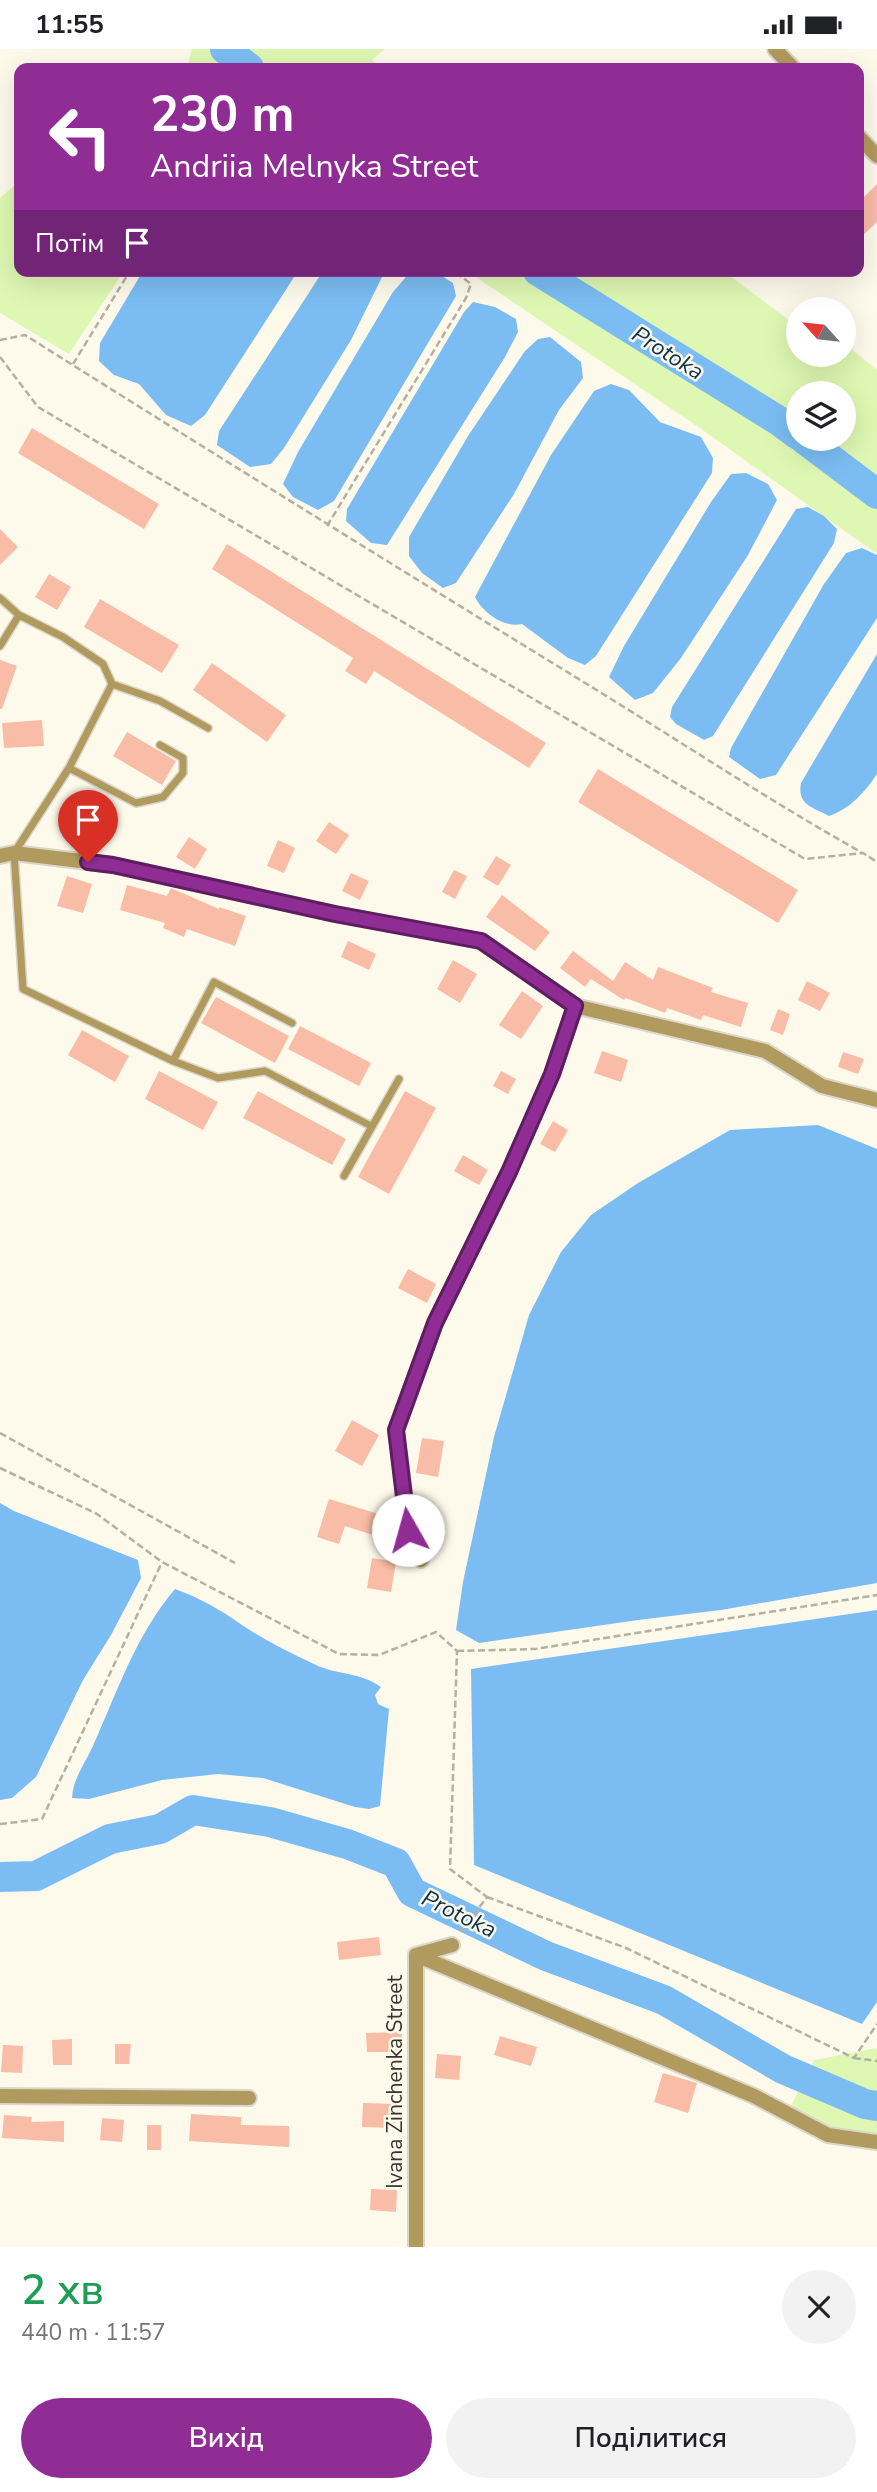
<!DOCTYPE html>
<html lang="uk">
<head>
<meta charset="utf-8">
<style>
	:root { --surface:#fff; --page:#f2f2f2; --text:#202124; --muted:#757577; --accent:#8f2d94 }
	body { margin:0; font-family:"Nunito Sans",sans-serif; background:var(--page); color:var(--text); height:100vh; display:flex; flex-direction:column; font-size:26px; white-space:nowrap }
	* { box-sizing:border-box; margin:0 }
	p { font-size:23px; color:var(--muted) }
	.icon { flex:none; width:38px; height:38px; fill:none; stroke:currentColor; stroke-width:2; stroke-linecap:round; stroke-linejoin:round }
	.map { position:relative; height:2198px; overflow:hidden }
	.panel { display:flex; flex-direction:column; background:var(--surface); flex:1 }
	.panel>* { flex:none }
	.guide { position:absolute; left:14px; top:14px; width:850px; height:214px; border-radius:14px; box-shadow:0 7px 28px #0002; background:#8f2d94; color:#fff; overflow:hidden }
	.needle { width:46px; rotate:297deg }
	.buttons { position:absolute; left:786px; top:248px; display:grid; gap:14px }
	.buttons a { display:grid; place-items:center; width:70px; height:70px; border-radius:50%; background:var(--surface); box-shadow:0 7px 28px #0002; font-size:35px }
	.pin { position:absolute; display:grid; place-items:center; width:60px; height:60px; color:#fff; margin:-72px -30px; border-radius:50% 50% 50% 0; rotate:-45deg; box-shadow:0 0 7px #0007 }
	.pin .icon { rotate:45deg }
	.me { position:absolute; width:77px; margin:-38px; rotate:353deg; stroke-linejoin:round; filter:drop-shadow(0 0 5px #0008) }
	.turn { display:flex; align-items:center; gap:24px; height:147px; padding:0 21px; font-size:32px }
	.turn .icon { width:91px; height:91px; stroke-width:2.5 }
	.turn b { display:block; font-size:49px; line-height:60px }
	.then { display:flex; align-items:center; height:66px; padding:0 21px; background:#0003; gap:14px; font-size:26px }
	.round { display:grid; place-items:center; flex:none; width:74px; height:74px; border-radius:37px; background:var(--page) }
	.summary { display:flex; align-items:center; justify-content:space-between; height:119px; padding:0 21px }
	h1 { font-size:42px; font-weight:600; line-height:52px; color:#1e9e55 }
	.primary-button { display:flex; gap:14px; margin-top:auto; padding:14px 21px }
	.primary-button a { flex:1; height:80px; border-radius:42px; background:var(--accent); color:#fff; font-size:28px; font-weight:600; line-height:80px; text-align:center }
	.primary-button a+a { background:var(--page); color:var(--text) }
	.status { display:flex; justify-content:space-between; align-items:center; height:49px; padding:0 35px; background:var(--surface); direction:ltr }
	.status svg { height:19px; fill:currentColor }
	.map>svg:first-child { display:block }
	.green { fill:#def7b2; fill-rule:evenodd }
	.water { fill:#7bbdf3 }
	.lines { fill:none; stroke-linecap:round; stroke-linejoin:round }
	.river { stroke:#7bbdf3; stroke-width:30 }
	.building { fill:#f9bca7 }
	.service-casing { stroke:#dad6c9; stroke-width:10 }
	.minor-casing { stroke:#dad6c9; stroke-width:18 }
	.path { stroke:#b3b0a4; stroke-width:2.5; stroke-dasharray:7 3.5; stroke-linecap:butt }
	.service { stroke:#b19a5d; stroke-width:7 }
	.minor { stroke:#b19a5d; stroke-width:14 }
	.route-casing { stroke:#5d1d60; stroke-width:18 }
	.route { stroke:#8f2d94; stroke-width:12 }
	.labels { text-anchor:middle; dominant-baseline:central; stroke-width:5; stroke-linejoin:round; paint-order:stroke }
	.street-label { font-size:21px; fill:#36342d; stroke:#fefaeb }
	.water-label { font-size:23px; font-style:italic; fill:#0e334d; stroke:#fefaeb }
</style>
</head>
<body>
<div class="status"><b>11:55</b><svg viewBox="0 0 49 12"><path d="M0 12V9h3v3zM5 12V6h3v6zM10 12V3h3v9zM15 12V0h3v12zM26 1h20v11H26zM47 4h2v5h-2z"/></svg></div>
<div class="map">
<svg width="877" height="2198" viewBox="0 0 877 2198">
	<rect width="100%" height="100%" fill="#fefaeb"/>
	<path class="green" d="M192,0H385L372,11L383,19H187Z
		M19,132V222H124L69,305L0,264V149Z
		M467,222H723L798,278V306H844V294L877,321V505L697,377ZM798,345H844V390H798Z
		M877,1999V2093L828,2086L787,2065L814,2011Z"/>
	<path class="water" d="M143,222H298L205,366L191,377L166,366L139,335L114,326L99,312L100,294Z
		M323,222H385L351,291L284,399L271,415L250,418L217,396L219,382Z
		M411,222H434L453,234L456,247L334,452L318,461L293,448L283,435L298,403L393,243Z
		M473,253L495,258L516,270L518,283L505,308L387,496L371,494L346,472L347,460L464,263Z
		M550,288L581,313L583,329L559,361L514,445L456,534L443,539L422,524L409,507V488L468,387L525,302L538,290Z
		M611,335L629,341L660,373L701,388L713,409L712,424L596,607L585,616L568,609L522,575C504,579 483,564 475,548L551,406L594,342Z
		M746,424L768,435L777,451L748,506L681,609L653,644L635,651L609,628L624,597L711,453L731,425Z
		M808,458L824,467L837,480L834,494L713,687L704,691L676,675L670,668L672,658L796,460Z
		M862,499L877,506V569L776,726L760,730L729,708L731,699L824,535L846,504Z
		M877,605V725C865,743 850,760 829,767C812,758 797,756 801,734Z
		M818,1076L877,1100V1534L721,1561L638,1571L479,1594L456,1581L463,1533L494,1388L529,1266L561,1203L591,1166L638,1134L730,1081Z
		M0,1454L14,1462L138,1511L141,1529L111,1586L83,1631L36,1728L12,1749L0,1751Z
		M175,1540C200,1549 221,1561 242,1576C264,1591 291,1604 314,1615C336,1626 361,1623 381,1638L375,1646L378,1655L389,1660L380,1757L369,1760L355,1758L263,1729L218,1725L162,1731L89,1750L72,1749C73,1730 84,1716 92,1699C117,1644 135,1587 175,1540Z
		M877,1561V1953L862,1975L474,1816L471,1620Z"/>
	<g class="lines">
		<path class="river" d="M225,0L249,19
			M538,222L779,372L798,386
			M804,390L877,445
			M0,1828L36,1827L110,1790L160,1780L193,1761L270,1773L347,1795L396,1814L412,1843L546,1907L664,1951L783,2020L865,2055L877,2057"/>
	</g>
	<path class="building" d="M877,135V173L859,190V153Z
		M32,379L159,455L144,480L18,404Z
		M0,480L18,498L0,516Z
		M227,495L546,694L529,719L374,622L366,635L345,622L353,609L212,520Z
		M49,525L71,538L57,561L35,548Z
		M100,550L179,596L162,624L84,578Z
		M0,611L17,617L2,660H0Z
		M212,614L286,666L267,693L193,641Z
		M42,671L44,697L4,699L2,674Z
		M127,683L176,712L162,736L113,707Z
		M598,720L798,841L778,874L578,753Z
		M104,769L105,787L70,791L69,773Z
		M329,773L349,786L336,805L316,792Z
		M189,788L207,800L195,820L176,808Z
		M278,791L295,799L284,824L267,817Z
		M496,807L511,816L498,837L483,828Z
		M454,821L467,827L455,850L442,843Z
		M351,824L369,832L360,851L342,842Z
		M67,827L92,835L83,864L57,857Z
		M127,836L167,847L171,839L219,860V858L246,867L235,897L187,880L184,888L163,879L165,874L120,861Z
		M502,846L550,883L535,902L486,868Z
		M348,892L376,905L369,921L341,908Z
		M573,902L613,932L625,913L653,931L658,918L713,939L711,943L748,954L741,978L703,966L701,971L667,959L665,964L626,949L624,951L591,930L585,938L560,919Z
		M453,911L477,925L460,954L437,940Z
		M807,932L830,944L820,962L798,951Z
		M522,942L543,957L521,990L499,976Z
		M216,948L289,987L275,1014L201,974Z
		M778,960L790,965L783,986L770,981Z
		M300,977L371,1014L359,1037L288,1000Z
		M82,981L129,1007L115,1033L68,1006Z
		M602,1002L628,1011L621,1033L594,1024Z
		M843,1003L864,1010L858,1025L838,1018Z
		M159,1022L218,1053L203,1081L145,1050Z
		M501,1022L516,1030L508,1045L493,1037Z
		M258,1042L346,1090L332,1116L243,1069Z
		M405,1042L436,1059L389,1145L358,1128Z
		M553,1072L568,1081L555,1103L540,1095Z
		M463,1106L488,1121L479,1136L454,1122Z
		M408,1220L436,1235L427,1254L398,1239Z
		M352,1371L379,1386L362,1417L335,1402Z
		M422,1389L444,1392L438,1428L416,1424Z
		M329,1450L382,1466L376,1487L345,1477L339,1495L317,1488Z
		M372,1509L396,1513L391,1543L367,1539Z
		M379,1888L381,1906L339,1911L337,1893Z
		M402,1983V2003H367L366,1984Z
		M500,1987L537,1998L531,2017L494,2006Z
		M72,1990V2016H53L52,1991Z
		M115,1995H131L129,2015H115Z
		M3,1996L23,1997L22,2024L1,2023Z
		M437,2005L461,2007L459,2031L435,2029Z
		M663,2024L697,2034L688,2064L654,2053Z
		M363,2054L396,2055L395,2079L362,2078Z
		M191,2065L241,2068V2076L289,2077V2098L189,2092Z
		M4,2066L32,2068L31,2073L64,2072V2093L2,2089Z
		M102,2069L124,2071L122,2093L100,2091Z
		M147,2076H161V2101H147Z
		M371,2140L397,2141L396,2163L370,2161Z"/>
	<g class="lines">
		<g class="service-casing">
			<path id="service" d="M0,549L19,566
				M0,597L19,566L63,588L103,615L112,635L69,719L14,804L23,940L173,1012L218,1029L265,1022L371,1077
				M112,635L160,652L208,679
				M69,719L136,754L163,748L183,724V709L160,696
				M173,1012L214,933L292,974
				M344,1127L399,1030"/>
		</g>
		<g class="minor-casing">
			<path id="minor" d="M775,0L793,19
				M859,88L877,107
				M0,807L14,804L113,816L335,865L481,892L575,957L765,1002L822,1037L877,1051
				M421,1511L409,1481L396,1381L435,1274L509,1123L552,1025L575,957
				M416,1906L754,2047L828,2086L877,2093
				M0,2047L249,2049
				M416,2198V1906L452,1896"/>
		</g>
		<path class="path" d="M0,291L25,286C214,405 404,523 595,640C684,695 770,752 861,803
			M0,308L38,358L805,810L863,804L877,813
			M73,315L130,222
			M327,477L466,249L471,235L454,222
			M0,1384L235,1514
			M0,1419L97,1465L162,1513L339,1605L379,1606L436,1583L457,1602L450,1820L487,1848L461,1883
			M457,1602L535,1600L877,1546
			M0,1775L42,1770L162,1513
			M487,1848L626,1899L854,2009L877,1975
			M854,2009L877,2012"/>
		<use href="#service" class="service"/>
		<use href="#minor" class="minor"/>
	</g>
	<g class="lines">
		<g class="route-casing">
			<path id="route" d="M88,813L113,816L335,865L481,892L575,957L552,1025L509,1123L435,1274L396,1381L408,1481"/>
		</g>
		<use href="#route" class="route"/>
	</g>
	<g class="labels">
		<g class="street-label">
			<text transform="translate(395 2033) rotate(-90)">Ivana Zinchenka Street</text>
		</g>
		<g class="water-label">
			<text transform="translate(668 304) rotate(32)">Protoka</text>
			<text transform="translate(459 1865) rotate(26)">Protoka</text>
		</g>
	</g>
</svg>
<div class="buttons">
<a><svg class="needle" viewBox="-14 -14 28 28"><path d="M0-13l5 13h-10z" fill="#e53935"/><path d="M0 13l5-13h-10z" fill="#757577"/></svg></a>
<a><svg class="icon" aria-label="layers" viewBox="0 0 24 24"><path d="M12 4l9 5-9 5-9-5zM3 14l9 5 9-5"/></svg></a>
</div>
<div class="pin" style="left:88px;top:813px;background:#d93025"><svg class="icon" aria-label="arrive" viewBox="0 0 24 24"><path d="M6 21V4h12l-3 4 3 4H6"/></svg></div>
<svg class="me" style="left:408px;top:1481px" viewBox="-20 -20 40 40"><circle r="19" fill="#fff"/><path d="M0-13L10 11 0 6-10 11z" fill="#8f2d94"/></svg>
<div class="guide">
<div class="turn"><svg class="icon" aria-label="left" viewBox="0 0 24 24"><path d="M17 20v-9H6M10 6l-5 5 5 5"/></svg><div><b>230 m</b>Andriia Melnyka Street</div></div>
<div class="then">Потім<svg class="icon" aria-label="arrive" viewBox="0 0 24 24"><path d="M6 21V4h12l-3 4 3 4H6"/></svg></div>
</div>
</div>
<section class="panel">
<div class="summary"><div><h1>2 хв</h1><p>440 m · 11:57</p></div><a class="round"><svg class="icon" aria-label="close" viewBox="0 0 24 24"><path d="M6 6l12 12M18 6L6 18"/></svg></a></div>
<div class="primary-button"><a>Вихід</a><a>Поділитися</a></div>
</section>
</body>
</html>
